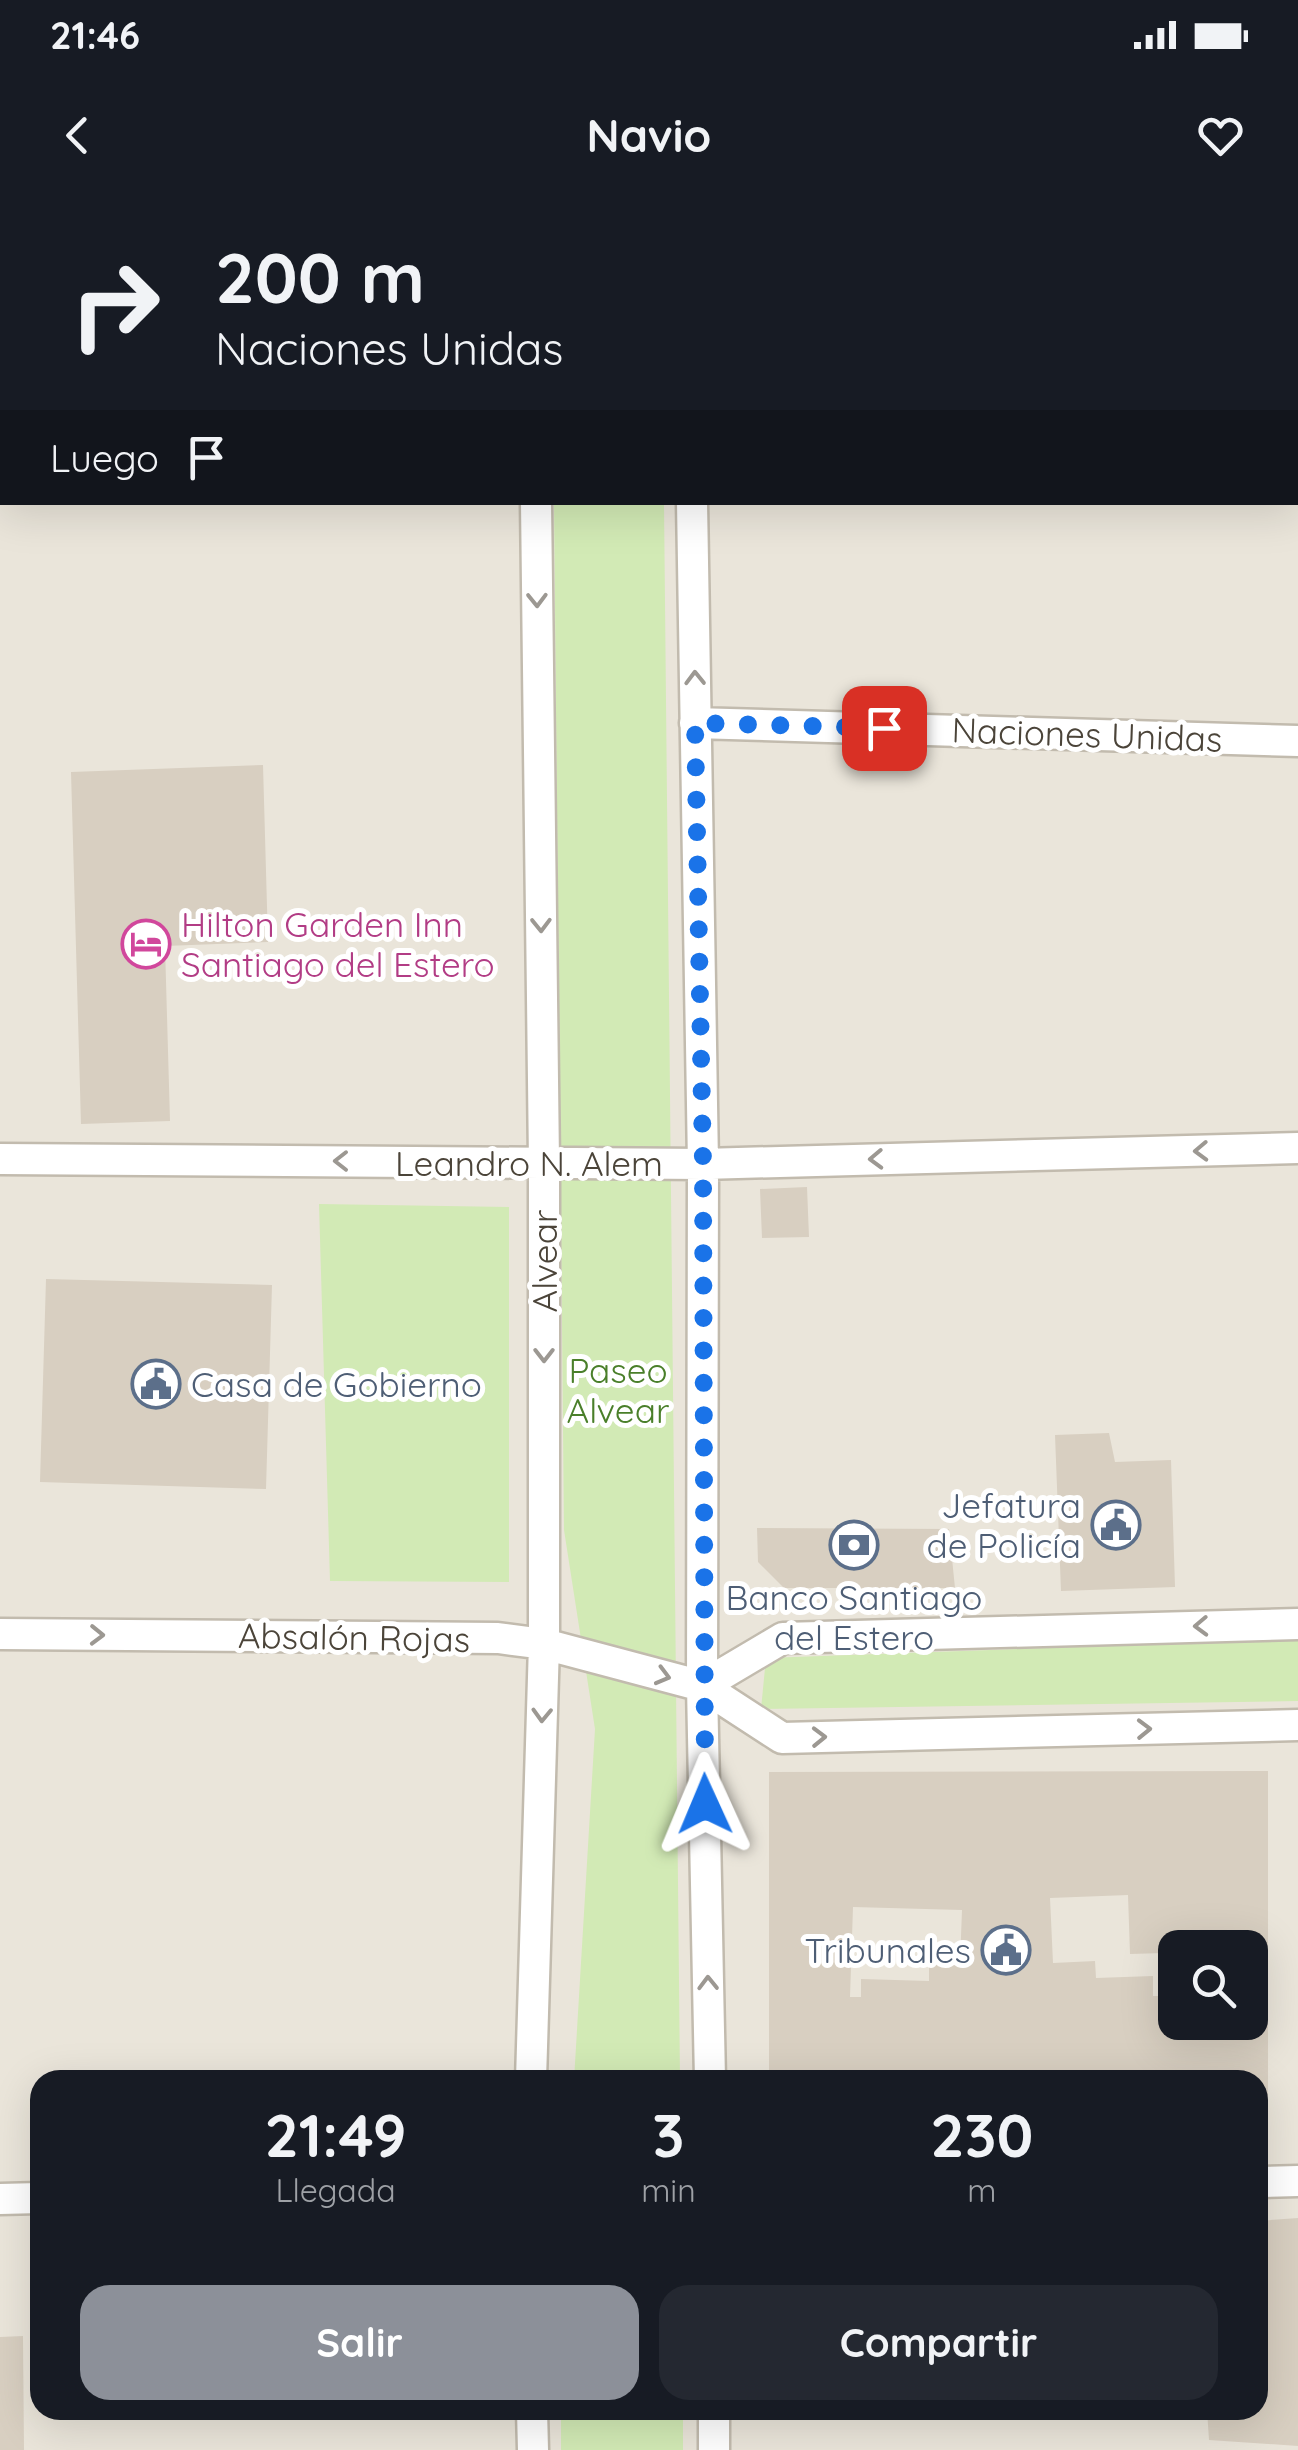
<!DOCTYPE html>
<html lang="es">
<head>
<meta charset="utf-8">
<style>
	:root { --surface:#171b24; --page:#242831; --text:#f1f3f6; --muted:#9ea1a6; --accent:#8c9099 }
	body { margin:0; font-family:Quicksand,sans-serif; background:var(--page); color:var(--text); height:100vh; display:flex; flex-direction:column; font-size:38px; white-space:nowrap }
	* { box-sizing:border-box; margin:0 }
	p { font-size:32px; color:var(--muted) }
	.icon { flex:none; width:55px; height:55px; fill:none; stroke:currentColor; stroke-width:2; stroke-linecap:round; stroke-linejoin:round }
	.map { position:relative; flex:1; overflow:hidden }
	.panel { position:absolute; left:30px; top:1870px; width:1238px; height:350px; display:flex; flex-direction:column; background:var(--surface); border-radius:30px; box-shadow:0 10px 40px #0002 }
	.panel>* { flex:none }
	.hud { position:absolute; left:0px; top:0px; width:1300px; height:305px; box-shadow:0 10px 40px #0002; background:#171b24; color:var(--text); overflow:hidden }
	.fabs { position:absolute; left:1158px; top:1730px; display:grid; gap:20px }
	.fabs a { display:grid; place-items:center; width:110px; height:110px; border-radius:20px; background:var(--surface); box-shadow:0 10px 40px #0002; font-size:50px }
	.pin { position:absolute; display:grid; place-items:center; width:85px; height:85px; color:#fff; margin:-42px; border-radius:20px; box-shadow:0 5px 15px #0006 }
	.me { position:absolute; width:110px; margin:-55px; rotate:359deg; stroke-linejoin:round; filter:drop-shadow(0 0 8px #0008) }
	.turn { display:flex; align-items:center; gap:35px; height:210px; padding:0 50px; font-size:45px }
	.turn .icon { width:130px; height:130px; stroke-width:2.5 }
	.turn b { display:block; font-size:70px; line-height:85px }
	.then { display:flex; align-items:center; height:95px; padding:0 50px; background:#0003; gap:20px; font-size:38px }
	.eta { display:flex; justify-content:space-evenly; align-items:center; height:170px; text-align:center }
	.eta b { font-size:60px; font-weight:700; line-height:70px }
	.cta { display:flex; gap:20px; margin-top:auto; padding:20px 50px }
	.cta a { flex:1; height:115px; border-radius:30px; background:var(--accent); color:#fff; font-size:40px; font-weight:700; line-height:115px; text-align:center }
	.cta a+a { background:var(--page); color:var(--text) }
	.status { display:flex; justify-content:space-between; align-items:center; height:70px; padding:0 50px; background:var(--surface); direction:ltr }
	.status svg { height:28px; fill:currentColor }
	header { display:flex; justify-content:space-between; align-items:center; height:130px; padding:0 50px; background:var(--surface); font-size:45px; font-weight:700 }
	.map>svg:first-child { display:block }
	.residential { fill:#eae5da; fill-rule:evenodd }
	.education { fill:#efe8d6 }
	.green { fill:#d2eab5 }
	.building { fill:#d8cfc1; fill-rule:evenodd }
	.lines { fill:none; stroke-linecap:round; stroke-linejoin:round }
	.street-casing { stroke:#c2bbae; stroke-width:35 }
	.primary-casing { stroke:#e6c16a; stroke-width:55 }
	.street { stroke:#fff; stroke-width:30 }
	.primary { stroke:#ffe39c; stroke-width:50 }
	.oneway { stroke:#9c9892 }
	.route { stroke:#1a73e8; stroke-width:18; stroke-dasharray:0 32.4 }
	.labels { text-anchor:middle; dominant-baseline:central; stroke-width:10; stroke-linejoin:round; paint-order:stroke }
	.street-label { font-size:35px; fill:#4b4439; stroke:#fff }
	.hotel-label { font-size:35px; fill:#b23c85; stroke:#fff; text-anchor:start }
	.park-label { font-size:35px; fill:#4a7f2a; stroke:#fff }
	.service-label { font-size:35px; fill:#4e5e75; stroke:#fff; text-anchor:end }
</style>
</head>
<body>
<div class="status"><b>21:46</b><svg viewBox="0 0 49 12"><path d="M0 12V9h3v3zM5 12V6h3v6zM10 12V3h3v9zM15 12V0h3v12zM26 1h20v11H26zM47 4h2v5h-2z"/></svg></div>
<header><svg class="icon" aria-label="back" viewBox="0 0 24 24"><path d="M15 5l-7 7 7 7"/></svg>Navio<svg class="icon" aria-label="heart" viewBox="0 0 24 24"><path d="M12 20l-8-8c-3-5 5-10 8-4 3-6 11-1 8 4z"/></svg></header>
<div class="map">
<svg width="1298" height="2250" viewBox="0 0 1298 2250">
	<rect width="100%" height="100%" fill="#f6f3ec"/>
	<path class="residential" d="M0,0H1298V62V2H2L0,132Z
		M0,145H2V302H1298V156V2250H0ZM1175,1748H1250V1822H1175ZM40,1880H1258V2210H40Z"/>
	<path class="education" d="M0,0H385L2,2L0,86Z"/>
	<path class="green" d="M554,303H664L680,1880H574L595,1529L564,1330Z
		M319,1004L509,1007V1382L330,1381Z
		M1298,1439V1501L761,1509L766,1458Z
		M561,2210H683V2250H561Z"/>
	<path class="building" d="M263,565L268,742L165,746L170,921L81,924L71,572Z
		M807,987L809,1037L762,1038L760,989Z
		M46,1079L272,1085L266,1289L40,1282Z
		M1109,1233L1115,1262L1171,1260L1175,1387L1061,1391L1055,1235Z
		M757,1328L949,1329L955,1388H784L758,1362Z
		M1268,1571V1931H1258V1880H769V1572ZM1128,1695L1130,1754L1164,1753L1165,1796H1153V1776L1096,1778L1095,1761L1053,1763L1050,1698ZM853,1707L962,1710L960,1763L929,1762V1781L861,1779V1797H850ZM1175,1748H1250V1822H1175Z
		M1298,2018V2246L1209,2240L1207,2210H1258V2021Z
		M23,2136L24,2250H0V2137Z"/>
	<g class="lines">
		<g class="street-casing">
			<path id="street" d="M465,2V0
				M692,302L703,964L702,1486L710,1880
				M695,523L1298,541
				M0,959L703,964L1298,948
				M0,1434L498,1438L544,1444L702,1486L782,1538L1298,1525
				M702,1486L783,1438L1298,1424
				M531,1880L544,1444V963L536,302
				M1258,1982L1298,1981
				M0,1999L40,1998
				M532,2210L533,2250
				M714,2210V2250"/>
		</g>
		<g class="primary-casing">
			<path id="primary" d="M0,125L2,124
				M0,185H2"/>
		</g>
		<use href="#street" class="street"/>
		<use href="#primary" class="primary"/>
	</g>
	<defs><path id="oneway-chevron" d="M-2-3.5L2.5 0L-2 3.5" fill="none" stroke-width="1.6" stroke-linecap="round" stroke-linejoin="round" transform="scale(2.5)"/></defs>
	<g class="oneway">
		<use href="#oneway-chevron" transform="translate(537 400) rotate(89)"/>
		<use href="#oneway-chevron" transform="translate(695 478) rotate(-91)"/>
		<use href="#oneway-chevron" transform="translate(541 725) rotate(89)"/>
		<use href="#oneway-chevron" transform="translate(1201 951) rotate(178)"/>
		<use href="#oneway-chevron" transform="translate(876 959) rotate(178)"/>
		<use href="#oneway-chevron" transform="translate(341 961) rotate(-180)"/>
		<use href="#oneway-chevron" transform="translate(544 1155) rotate(90)"/>
		<use href="#oneway-chevron" transform="translate(1201 1426) rotate(178)"/>
		<use href="#oneway-chevron" transform="translate(97 1435) rotate(1)"/>
		<use href="#oneway-chevron" transform="translate(663 1476) rotate(15)"/>
		<use href="#oneway-chevron" transform="translate(542 1515) rotate(92)"/>
		<use href="#oneway-chevron" transform="translate(1144 1529) rotate(-1)"/>
		<use href="#oneway-chevron" transform="translate(819 1537) rotate(-1)"/>
		<use href="#oneway-chevron" transform="translate(708 1783) rotate(-91)"/>
	</g>
	<g class="lines">
		<path class="route" d="M705,1604L703,964L695,523L884,528"/>
	</g>
	<defs>
		<g id="hotel-ring" transform="scale(2.5)"><circle r="9.5" fill="#fff" stroke="#d1479c" stroke-width="1.5"/><path d="M-6-4.5h1.5V1H6V5H4.5V3h-9V5H-6ZM-4 0a1.8 1.8 0 1 1 3.6 0ZM.5 0V-2.5h3Q6-2.5 6 0Z" fill="#d1479c"/></g>
		<g id="civic-ring" transform="scale(2.5)"><circle r="9.5" fill="#fff" stroke="#5c6f8a" stroke-width="1.5"/><path d="M-.6-6.5H3V-4.5H.6V-3L4-1V1h2V6H-6V1h2V-1L-.6-3ZM-1.2 2.5V6h2.4V2.5Z" fill="#5c6f8a"/></g>
		<g id="bank-ring" transform="scale(2.5)"><circle r="9.5" fill="#fff" stroke="#5c6f8a" stroke-width="1.5"/><path d="M-6-4H6V4H-6ZM0-2.3a2.3 2.3 0 1 0 0 4.6a2.3 2.3 0 1 0 0-4.6Z" fill="#5c6f8a"/></g>
	</defs>
	<g fill-rule="evenodd">
		<use href="#hotel-ring" x="146" y="744"/>
		<use href="#civic-ring" x="156" y="1184"/>
		<use href="#civic-ring" x="1116" y="1325"/>
		<use href="#bank-ring" x="854" y="1345"/>
		<use href="#civic-ring" x="1006" y="1750"/>
	</g>
	<g class="labels">
		<g class="street-label">
			<text transform="translate(1087 534) rotate(2)">Naciones Unidas</text>
			<text x="529" y="963">Leandro N. Alem</text>
			<text transform="translate(544 1061) rotate(-90)">Alvear</text>
			<text transform="translate(354 1437) rotate(1)">Absalón Rojas</text>
		</g>
		<g class="hotel-label">
			<text x="181" y="724">Hilton Garden Inn<tspan x="181" dy="40">Santiago del Estero</tspan></text>
		</g>
		<g class="park-label">
			<text x="618" y="1170">Paseo<tspan x="618" dy="40">Alvear</tspan></text>
		</g>
		<g class="service-label">
			<text x="191" y="1184" text-anchor="start">Casa de Gobierno</text>
			<text x="1081" y="1305">Jefatura<tspan x="1081" dy="40">de Policía</tspan></text>
			<text x="854" y="1397" text-anchor="middle">Banco Santiago<tspan x="854" dy="40">del Estero</tspan></text>
			<text x="971" y="1750">Tribunales</text>
		</g>
	</g>
</svg>
<div class="fabs">
<a><svg class="icon" aria-label="search" viewBox="0 0 24 24"><circle cx="10" cy="10" r="6"/><path d="M15 15l6 6"/></svg></a>
</div>
<div class="pin" style="left:884px;top:528px;background:#d93025"><svg class="icon" aria-label="arrive" viewBox="0 0 24 24"><path d="M6 21V4h12l-3 4 3 4H6"/></svg></div>
<svg class="me" style="left:705px;top:1604px" viewBox="-20 -20 40 40"><path d="M0-17L14 15 0 8-14 15z" fill="#1a73e8" stroke="#fff" stroke-width="4"/></svg>
<div class="hud">
<div class="turn"><svg class="icon" aria-label="right" viewBox="0 0 24 24"><path d="M7 20v-9h11M14 6l5 5-5 5"/></svg><div><b>200 m</b>Naciones Unidas</div></div>
<div class="then">Luego<svg class="icon" aria-label="arrive" viewBox="0 0 24 24"><path d="M6 21V4h12l-3 4 3 4H6"/></svg></div>
</div>
<section class="panel">
<div class="eta">
<div><b>21:49</b><p>Llegada</p></div>
<div><b>3</b><p>min</p></div>
<div><b>230</b><p>m</p></div>
</div>
<div class="cta"><a>Salir</a><a>Compartir</a></div>
</section>
</div>
</body>
</html>
